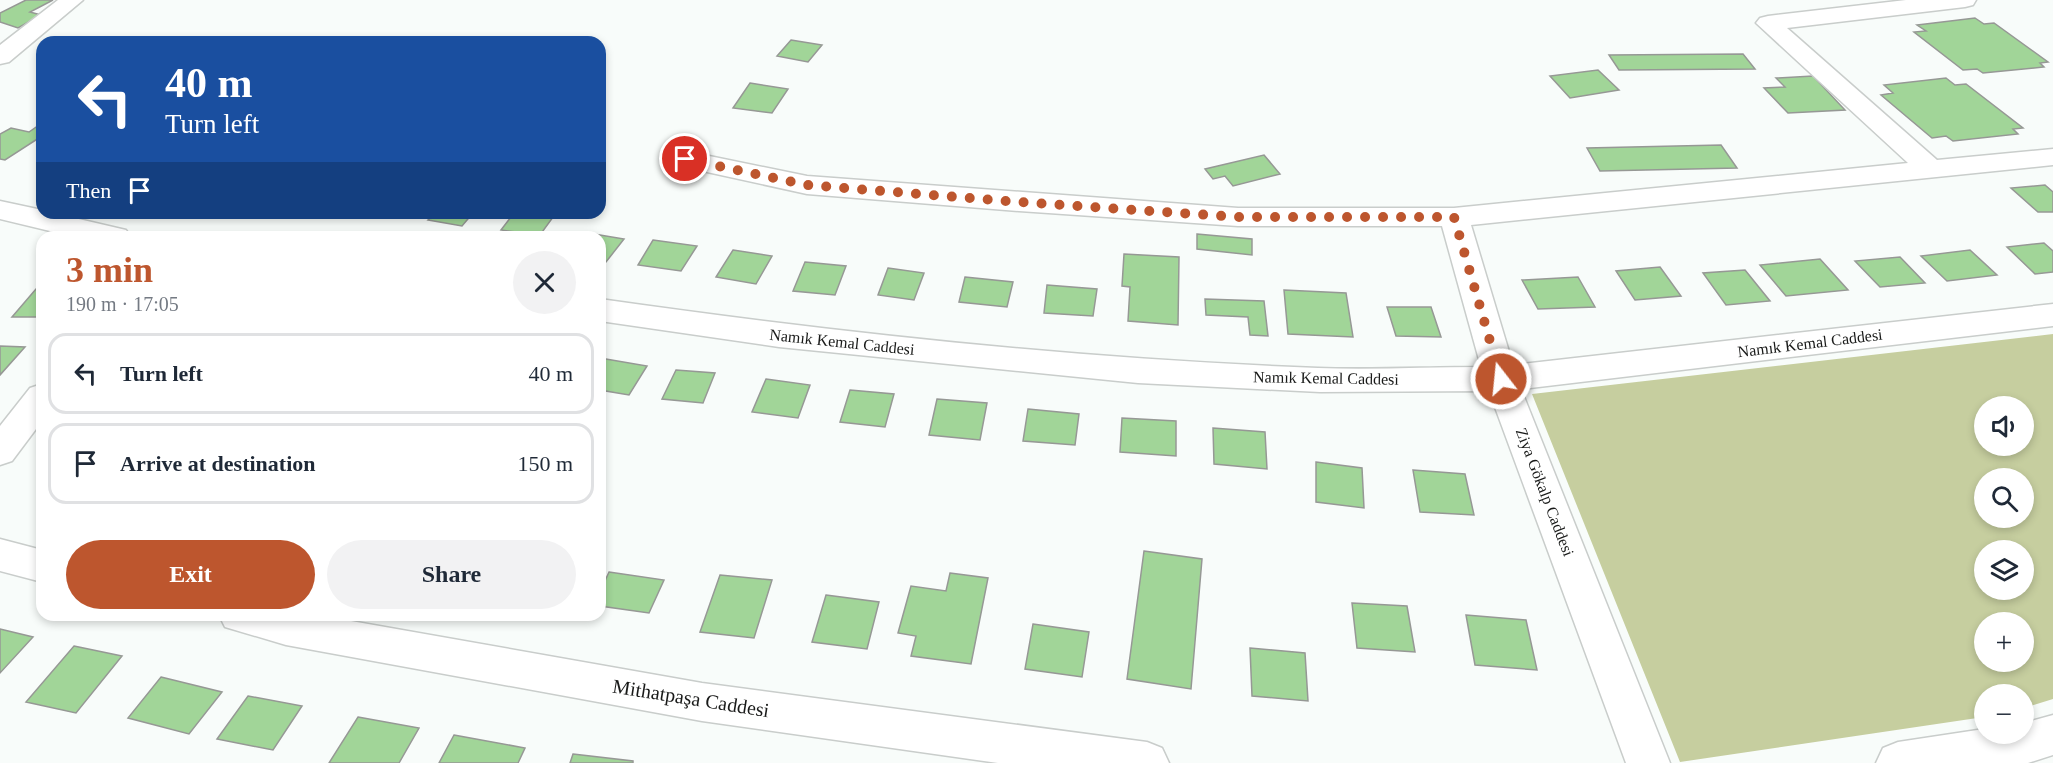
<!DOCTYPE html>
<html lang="en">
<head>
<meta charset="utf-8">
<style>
	:root { --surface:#fff; --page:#f2f2f3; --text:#1f2937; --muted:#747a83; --line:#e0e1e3; --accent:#bd562e }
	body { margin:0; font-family:"Times New Roman",serif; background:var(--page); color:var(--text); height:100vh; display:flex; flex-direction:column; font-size:22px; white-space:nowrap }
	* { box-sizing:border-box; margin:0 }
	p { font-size:20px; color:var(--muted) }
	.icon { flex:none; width:33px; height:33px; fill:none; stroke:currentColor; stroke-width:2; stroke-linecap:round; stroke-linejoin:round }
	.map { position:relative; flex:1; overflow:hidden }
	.panel { position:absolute; left:36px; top:231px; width:570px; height:390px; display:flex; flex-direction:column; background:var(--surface); border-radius:18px; box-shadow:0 3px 9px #0003 }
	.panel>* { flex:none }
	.hud { position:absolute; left:36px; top:36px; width:570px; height:183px; border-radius:18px; box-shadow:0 3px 9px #0003; background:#1a4fa0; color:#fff; overflow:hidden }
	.tools { position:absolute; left:1974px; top:396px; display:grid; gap:12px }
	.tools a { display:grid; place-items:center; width:60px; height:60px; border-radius:50%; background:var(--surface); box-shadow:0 3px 9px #0003; font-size:30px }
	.pin { position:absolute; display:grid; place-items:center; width:51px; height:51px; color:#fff; margin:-26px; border:3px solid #fff; border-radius:50%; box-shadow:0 2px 6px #0007 }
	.me { position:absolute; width:66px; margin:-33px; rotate:344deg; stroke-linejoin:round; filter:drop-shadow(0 0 4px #0008) }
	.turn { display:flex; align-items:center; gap:21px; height:126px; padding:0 30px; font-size:27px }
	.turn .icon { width:78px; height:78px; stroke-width:2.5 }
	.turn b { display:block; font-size:42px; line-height:51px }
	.then { display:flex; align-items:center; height:57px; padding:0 30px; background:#0003; gap:12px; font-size:22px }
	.round { display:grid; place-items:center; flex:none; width:63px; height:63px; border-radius:32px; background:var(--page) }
	.headline { display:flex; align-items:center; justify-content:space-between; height:102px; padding:0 30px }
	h1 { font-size:36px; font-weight:800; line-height:45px; color:var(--accent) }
	.action { display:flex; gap:12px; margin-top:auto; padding:12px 30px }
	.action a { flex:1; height:69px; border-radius:36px; background:var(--accent); color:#fff; font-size:24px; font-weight:800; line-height:69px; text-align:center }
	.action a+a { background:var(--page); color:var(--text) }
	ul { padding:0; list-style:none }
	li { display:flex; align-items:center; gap:18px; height:81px; margin:0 12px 9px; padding:0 18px; border:3px solid var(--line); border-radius:18px }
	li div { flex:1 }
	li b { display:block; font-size:22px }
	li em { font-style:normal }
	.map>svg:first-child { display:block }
	.green { fill:#c6ce9f; fill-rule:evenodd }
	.building { fill:#a1d598; stroke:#969895; stroke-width:1.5 }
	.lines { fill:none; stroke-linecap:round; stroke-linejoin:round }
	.street-casing { stroke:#c9cdcb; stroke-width:3 }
	.street { fill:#fff; fill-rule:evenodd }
	.route { stroke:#bd562e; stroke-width:10; stroke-dasharray:0 18 }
	.labels { text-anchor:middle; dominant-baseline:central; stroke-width:6; stroke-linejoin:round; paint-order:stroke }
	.street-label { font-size:16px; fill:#191a19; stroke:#fff }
	.near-street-label { font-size:20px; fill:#191a19; stroke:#fff }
</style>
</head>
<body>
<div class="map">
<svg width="2053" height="763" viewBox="0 0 2053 763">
	<rect width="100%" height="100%" fill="#f8fcfa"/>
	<path class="green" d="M2053,334V699L2024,708V694H1984V717L1680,762L1532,394ZM1984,406H2024V446H1984ZM1984,478H2024V518H1984ZM1984,550H2024V590H1984ZM1984,622H2024V662H1984Z"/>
	<path class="building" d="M26,0H53L30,12L41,15L18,28L0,22V13Z
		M1975,18L1984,24L1994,23L2048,62L2040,63L2044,67L1983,73L1977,69L1963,70L1914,32L1926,31L1917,25Z
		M791,40L822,45L808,62L777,56Z
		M1743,54L1755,69L1619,70L1609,55Z
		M1598,70L1619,90L1570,98L1550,76Z
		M1813,76L1845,110L1788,113L1764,88L1785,87L1776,78Z
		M1946,78L1955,85L1966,84L2023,128L2013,129L2018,134L1953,141L1946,136L1932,138L1881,95L1893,93L1884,85Z
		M750,83L788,89L772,113L733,108Z
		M39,125L42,126V136L5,160L0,159V134L11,128L29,132Z
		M1721,145L1737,168L1600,171L1587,148Z
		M1264,155L1280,174L1233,186L1225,176L1213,179L1205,169Z
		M2045,185L2053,192V212H2038L2011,188Z
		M435,213H473L462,226L428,220Z
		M514,213H556L540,235L501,230Z
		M582,232L624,239L606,262L600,261V237H577Z
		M1197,234L1252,239V255L1197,249Z
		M653,240L697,246L681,271L638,265Z
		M2044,243L2053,251V272L2035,274L2007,247Z
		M733,250L772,256L756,284L716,277Z
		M1970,250L1997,275L1947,281L1921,256Z
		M1124,254L1179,257L1178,325L1128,321L1130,287L1122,286Z
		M1900,257L1925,283L1880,287L1855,261Z
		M1820,259L1848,290L1786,296L1760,265Z
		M805,262L846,266L835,295L793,291Z
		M1660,267L1681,296L1635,300L1616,271Z
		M888,268L924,273L914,300L878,295Z
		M1745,270L1770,301L1726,305L1703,273Z
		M965,277L1013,282L1007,307L959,302Z
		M1578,277L1595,307L1538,309L1522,280Z
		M1047,285L1097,289L1093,316L1044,313Z
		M36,289H42V317H12Z
		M1284,290L1346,293L1353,337L1288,334Z
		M1205,299L1264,301L1268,336L1250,335L1248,317L1206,315Z
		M1387,307H1431L1441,337L1396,336Z
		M0,346L25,347L0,375Z
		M600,358L647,366L629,395L600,390Z
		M676,370L715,373L703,403L662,399Z
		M766,379L810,385L798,418L752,412Z
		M850,390L894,394L885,427L840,422Z
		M937,399L987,403L980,440L929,435Z
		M1028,409L1079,414L1075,445L1023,441Z
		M1122,418L1176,421V456L1120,452Z
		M1213,428L1265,432L1267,469L1214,464Z
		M1316,462L1362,468L1364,508L1316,502Z
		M1413,470L1465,474L1474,515L1420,512Z
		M1144,551L1202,559L1191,689L1127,679Z
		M609,572L664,580L649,613L600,606V592Z
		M950,573L988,578L971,664L911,656L916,636L898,633L911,586L946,591Z
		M720,575L772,580L754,638L700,632Z
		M826,595L879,602L867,649L812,642Z
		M1352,603L1407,606L1415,652L1357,648Z
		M1466,615L1526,620L1537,670L1475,665Z
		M1033,624L1089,632L1082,677L1025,669Z
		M0,629L33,637L0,673Z
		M74,646L122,656L76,713L26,702Z
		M1250,648L1305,653L1308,701L1252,696Z
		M161,677L222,692L189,734L128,718Z
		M248,696L302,706L273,750L217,739Z
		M358,717L419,728L399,763H329Z
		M454,735L525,748L518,763H439Z
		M573,754L633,761V763H570Z"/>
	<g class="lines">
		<g class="street-casing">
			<path id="street" d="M58,0H83L9,62L0,64V45Z
				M1906,0H1976L1973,5L1965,7L1787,28L1937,160L2053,149V165L1471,225L1513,365L2053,304V326L1521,389L1670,763H1626L1489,391L1320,392L1138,383L779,347L600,321V299C838,333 1078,359 1318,368C1372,370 1427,367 1481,367L1442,226H1238L1019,211L807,194L675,165L671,159L675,153L685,151L807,176L1238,208H1454L1908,163L1756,23L1760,18L1768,16Z
				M0,201L42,210V213H53L126,230L131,237H75L0,219Z
				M42,384V421L12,461L0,465V426L30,388Z
				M0,539L42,550V582L0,571Z
				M219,615H317L702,683L1147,742L1162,748L1169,763H998L702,721L286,645L225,627Z
				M2053,715V755L2028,763H1876L1883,748L1898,742L1984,729V734H2024V723Z"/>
		</g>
		<use href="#street" class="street"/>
	</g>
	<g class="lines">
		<path class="route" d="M685,159L807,185L1019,202L1238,217H1454L1501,379"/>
	</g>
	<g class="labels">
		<g class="street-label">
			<text transform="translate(842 342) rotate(6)">Namık Kemal Caddesi</text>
			<text transform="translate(1810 343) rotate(-7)">Namık Kemal Caddesi</text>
			<text transform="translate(1326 378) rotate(1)">Namık Kemal Caddesi</text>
			<text transform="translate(1545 492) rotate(69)">Ziya Gökalp Caddesi</text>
		</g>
		<g class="near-street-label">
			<text transform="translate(691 698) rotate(9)">Mithatpaşa Caddesi</text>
		</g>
	</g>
</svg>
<div class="tools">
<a><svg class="icon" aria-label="sound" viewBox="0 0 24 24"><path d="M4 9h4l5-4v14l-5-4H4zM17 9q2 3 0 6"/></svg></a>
<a><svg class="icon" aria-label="search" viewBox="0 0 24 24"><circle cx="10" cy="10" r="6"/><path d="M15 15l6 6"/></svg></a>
<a><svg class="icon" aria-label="layers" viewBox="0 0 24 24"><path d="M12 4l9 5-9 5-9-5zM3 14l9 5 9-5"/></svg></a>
<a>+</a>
<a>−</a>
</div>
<div class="pin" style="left:685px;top:159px;background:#d93025"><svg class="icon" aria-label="arrive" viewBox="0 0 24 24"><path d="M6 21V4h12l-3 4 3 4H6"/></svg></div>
<svg class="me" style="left:1501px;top:379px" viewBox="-20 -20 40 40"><circle r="17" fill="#bd562e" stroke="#fff" stroke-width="3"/><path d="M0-11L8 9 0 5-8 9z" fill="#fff"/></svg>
<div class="hud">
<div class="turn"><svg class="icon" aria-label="left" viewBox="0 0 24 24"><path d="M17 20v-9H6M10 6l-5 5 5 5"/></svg><div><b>40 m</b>Turn left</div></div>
<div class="then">Then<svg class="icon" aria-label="arrive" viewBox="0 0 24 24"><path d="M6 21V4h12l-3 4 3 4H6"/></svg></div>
</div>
<section class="panel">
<div class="headline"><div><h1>3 min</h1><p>190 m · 17:05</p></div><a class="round"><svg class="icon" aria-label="close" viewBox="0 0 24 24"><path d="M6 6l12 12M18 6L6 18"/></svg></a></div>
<ul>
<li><svg class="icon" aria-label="left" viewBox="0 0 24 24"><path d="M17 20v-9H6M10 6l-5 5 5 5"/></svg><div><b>Turn left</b></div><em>40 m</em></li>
<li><svg class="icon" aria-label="arrive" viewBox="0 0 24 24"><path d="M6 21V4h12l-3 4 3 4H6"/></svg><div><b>Arrive at destination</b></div><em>150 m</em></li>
</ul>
<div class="action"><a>Exit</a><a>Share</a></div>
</section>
</div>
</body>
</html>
